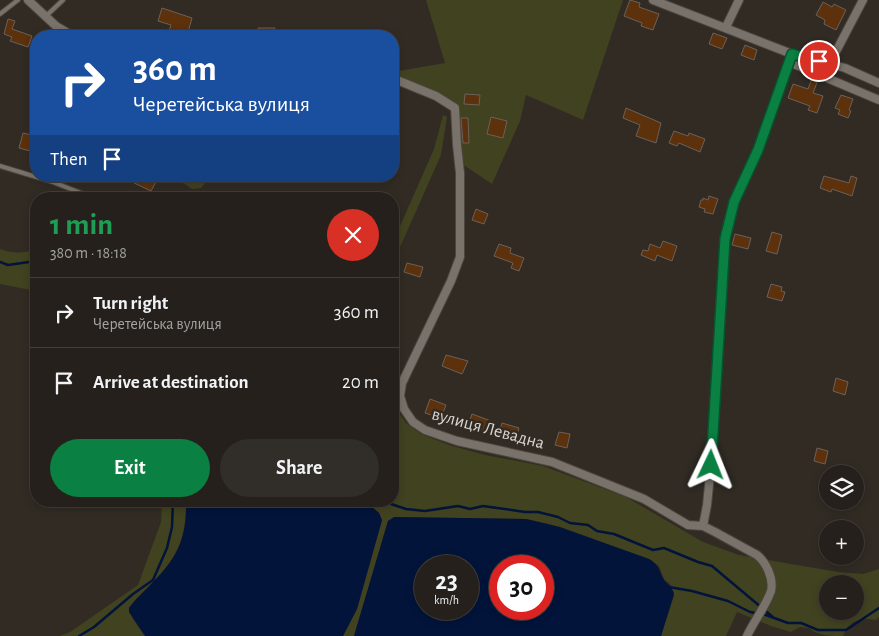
<!DOCTYPE html>
<html lang="en">
<head>
<meta charset="utf-8">
<style>
	:root { --surface:#25201b; --page:#312d28; --text:#f1f3f6; --muted:#a3a3a3; --line:#423e3a; --accent:#0b8043 }
	body { margin:0; font-family:"Alegreya Sans",sans-serif; background:var(--page); color:var(--text); height:100vh; display:flex; flex-direction:column; font-size:19px; white-space:nowrap }
	* { box-sizing:border-box; margin:0 }
	p { font-size:16px; color:var(--muted) }
	.icon { flex:none; width:28px; height:28px; fill:none; stroke:currentColor; stroke-width:2; stroke-linecap:round; stroke-linejoin:round }
	.map { position:relative; flex:1; overflow:hidden }
	.drawer { position:absolute; left:30px; top:192px; width:369px; height:315px; display:flex; flex-direction:column; background:var(--surface); border-radius:20px; box-shadow:0 2px 8px #0003,0 0 0 1px var(--line) }
	.drawer>* { flex:none }
	.hud { position:absolute; left:30px; top:30px; width:369px; height:152px; border-radius:20px; box-shadow:0 2px 8px #0003,0 0 0 1px var(--line); background:#1a4fa0; color:#fff; overflow:hidden }
	.fabs { position:absolute; left:819px; top:465px; display:grid; gap:10px }
	.fabs a { display:grid; place-items:center; width:45px; height:45px; border-radius:50%; background:var(--surface); box-shadow:0 2px 8px #0003,0 0 0 1px var(--line); font-size:25px }
	.speed { position:absolute; left:414px; top:555px; display:flex; gap:10px; font-size:25px; font-weight:700; text-align:center }
	.speed>* { display:grid; place-content:center; width:65px; height:65px; border-radius:50%; background:var(--surface); box-shadow:0 2px 8px #0003,0 0 0 1px var(--line); line-height:1 }
	.speed small { font-size:12px; font-weight:400 }
	.speed .limit { border:8px solid #d22; background:#fff; color:#111 }
	.pin { position:absolute; display:grid; place-items:center; width:42px; height:42px; color:#fff; margin:-21px; border:2px solid #fff; border-radius:50%; box-shadow:0 1px 5px #0007 }
	.me { position:absolute; width:55px; margin:-28px; rotate:2deg; stroke-linejoin:round; filter:drop-shadow(0 0 4px #0008) }
	.turn { display:flex; align-items:center; gap:18px; height:105px; padding:0 20px; font-size:22px }
	.turn .icon { width:65px; height:65px; stroke-width:2.5 }
	.turn b { display:block; font-size:35px; line-height:42px }
	.then { display:flex; align-items:center; height:48px; padding:0 20px; background:#0003; gap:10px; font-size:19px }
	.round { display:grid; place-items:center; flex:none; width:52px; height:52px; border-radius:26px; background:var(--page) }
	.summary { display:flex; align-items:center; justify-content:space-between; height:85px; padding:0 20px }
	h1 { font-size:30px; font-weight:700; line-height:38px; color:#1e9e55 }
	.action { display:flex; gap:10px; margin-top:auto; padding:10px 20px }
	.action a { flex:1; height:58px; border-radius:30px; background:var(--accent); color:#fff; font-size:20px; font-weight:700; line-height:58px; text-align:center }
	.action a+a { background:var(--page); color:var(--text) }
	ul { padding:0; list-style:none }
	li { display:flex; align-items:center; gap:15px; height:70px; padding:0 20px; border-top:1px solid var(--line) }
	li div { flex:1 }
	li b { display:block; font-size:19px }
	li em { font-style:normal }
	.map>svg:first-child { display:block }
	.green { fill:#414220; fill-rule:evenodd }
	.water { fill:#02143a; fill-rule:evenodd }
	.lines { fill:none; stroke-linecap:round; stroke-linejoin:round }
	.stream { stroke:#02143a; stroke-width:2.5 }
	.building { fill:#5c310c; stroke:#6b615b }
	.service-casing { stroke:#4b463f; stroke-width:6 }
	.minor-casing { stroke:#4b463f; stroke-width:10 }
	.service { stroke:#79726a; stroke-width:4 }
	.minor { stroke:#79726a; stroke-width:8 }
	.route-casing { stroke:#07532c; stroke-width:12 }
	.route { stroke:#0b8043; stroke-width:9 }
	.labels { text-anchor:middle; dominant-baseline:central; stroke-width:5; stroke-linejoin:round; paint-order:stroke }
	.street-label { font-size:18px; fill:#d8d4cf; stroke:#312b24 }
</style>
</head>
<body>
<div class="map">
<svg width="879" height="636" viewBox="0 0 879 636">
	<rect width="100%" height="100%" fill="#312b24"/>
	<path class="green" d="M426,0H623L583,120L526,95L520,121L492,184L462,164L453,109C436,97 415,78 393,77V72L445,63Z
		M443,115L447,117L441,155L393,263V242L434,149Z
		M160,176H205L206,182L201,188L192,189L185,184Z
		M0,249C13,254 23,253 36,250V291L0,284Z
		M393,405L407,424L421,434L449,445L485,455L543,466L626,497L703,542L739,555L838,572L863,574L879,569V617L876,620C860,617 849,620 843,636C830,636 818,636 809,628L800,627L791,632L771,626L737,612L726,636H661L674,596L671,585L664,579L659,566L649,559L549,524L526,519L397,517L388,521L354,636H343L357,609L382,520L379,513L365,501H392ZM828,584H855V611H828Z
		M162,501H186C186,537 179,556 153,582C145,591 136,598 129,608L133,619L145,636H60L70,632L138,585L161,522Z"/>
	<path class="water" d="M186,501H365L379,513L382,520L357,609L343,636H145L129,612V608C136,598 145,591 153,582C178,557 187,537 186,501Z
		M394,517L526,519L560,527L649,559C659,564 659,571 664,580C668,585 672,586 674,594L661,636H354L388,521ZM425,566H468V609H425ZM500,566H542V609H500Z"/>
	<g class="lines">
		<path class="stream" d="M0,262L8,265L36,261
			M382,501L406,509L425,511L458,506L470,509L483,506L525,512H538L558,517L570,523L588,525L597,531L614,534L653,550L664,548L698,562L712,566L774,618
			M669,587L692,591L728,601L750,612L766,615L788,623H801L818,630H846L879,608
			M79,636L94,627L133,594L153,580L167,548L172,527L173,501"/>
	</g>
	<path class="building" d="M630,0L640,3L639,7L659,14L653,30L641,26L642,23L624,16Z
		M823,2L832,7L834,4L846,10L836,30L824,24L825,20L816,15Z
		M162,8L192,18L187,36H167L171,25L158,21Z
		M8,19L15,21L12,29L32,36L28,47L10,41L12,37L4,34Z
		M258,28H275V36H258Z
		M713,33L727,38L722,49L709,44Z
		M745,45L757,50L754,60L741,55Z
		M812,78L818,80L813,93L823,96L817,113L808,110L810,106L788,98L793,84L808,89Z
		M465,94L480,95L479,105L464,104Z
		M841,95L853,99L849,110L851,111L848,118L838,114L840,110L835,108Z
		M626,108L661,123L656,143L636,136L640,125L623,118Z
		M491,117L507,121L503,138L487,134Z
		M461,118H468L469,143H463Z
		M674,131L688,136L689,133L705,139L700,152L679,143L677,146L669,143Z
		M23,133L36,136V150L34,152L19,148Z
		M137,176H150L157,180L151,191L134,183Z
		M824,176L849,183L851,176L857,178L852,196L832,189L831,192L820,188Z
		M709,196L718,199L713,214L704,212L705,209L699,207L701,200H703V198L708,200Z
		M476,209L488,214L484,224L472,220Z
		M772,232L782,235L777,254L766,251Z
		M735,234L751,238L748,249L732,245Z
		M663,241L677,246L672,261L657,255L655,261L641,255L643,250L648,251L650,244L660,248Z
		M499,244L511,248L510,253L524,258L519,271L511,268L513,263L494,256Z
		M407,263L423,267L420,277L404,272Z
		M771,284L782,287L781,291L785,292L782,301L767,297Z
		M446,355L468,361L462,374L442,366Z
		M836,378L848,382L845,395L833,391Z
		M430,399L446,405L441,418L425,413Z
		M472,414L491,421L487,432L468,426Z
		M502,423L519,428L515,442L498,437Z
		M559,432L570,434L567,448L555,445Z
		M817,448L828,451L825,464L814,461Z"/>
	<g class="lines">
		<g class="service-casing">
			<path id="service" d="M0,14L18,0
				M46,16L63,0
				M0,166L53,182L96,199"/>
		</g>
		<g class="minor-casing">
			<path id="minor" d="M28,0L56,26L73,36
				M653,0L792,54L845,68L879,83
				M726,27L739,0
				M789,62L879,100
				M830,63L863,0
				M392,78L436,96L455,108L457,145L460,173V257L451,281L402,383L400,396L404,409L413,422L425,430L457,441L552,462L644,499L688,525L703,526
				M747,636C754,621 766,606 771,591C774,579 766,562 757,555L715,532L703,526L707,505L711,465L725,239L734,202L758,150L792,54"/>
		</g>
		<use href="#service" class="service"/>
		<use href="#minor" class="minor"/>
	</g>
	<g class="lines">
		<g class="route-casing">
			<path id="route" d="M711,465L725,239L734,202L758,150L792,54L819,61"/>
		</g>
		<use href="#route" class="route"/>
	</g>
	<g class="labels">
		<g class="street-label">
			<text transform="translate(488 429) rotate(15)">вулиця Левадна</text>
		</g>
	</g>
</svg>
<div class="fabs">
<a><svg class="icon" aria-label="layers" viewBox="0 0 24 24"><path d="M12 4l9 5-9 5-9-5zM3 14l9 5 9-5"/></svg></a>
<a>+</a>
<a>−</a>
</div>
<div class="speed"><div>23<small>km/h</small></div><div class="limit">30</div></div>
<div class="pin" style="left:819px;top:61px;background:#d93025"><svg class="icon" aria-label="arrive" viewBox="0 0 24 24"><path d="M6 21V4h12l-3 4 3 4H6"/></svg></div>
<svg class="me" style="left:711px;top:465px" viewBox="-20 -20 40 40"><path d="M0-17L14 15 0 8-14 15z" fill="#0b8043" stroke="#fff" stroke-width="4"/></svg>
<div class="hud">
<div class="turn"><svg class="icon" aria-label="right" viewBox="0 0 24 24"><path d="M7 20v-9h11M14 6l5 5-5 5"/></svg><div><b>360 m</b>Черетейська вулиця</div></div>
<div class="then">Then<svg class="icon" aria-label="arrive" viewBox="0 0 24 24"><path d="M6 21V4h12l-3 4 3 4H6"/></svg></div>
</div>
<section class="drawer">
<div class="summary"><div><h1>1 min</h1><p>380 m · 18:18</p></div><a class="round" style="background:#d93025;color:#fff"><svg class="icon" aria-label="close" viewBox="0 0 24 24"><path d="M6 6l12 12M18 6L6 18"/></svg></a></div>
<ul>
<li><svg class="icon" aria-label="right" viewBox="0 0 24 24"><path d="M7 20v-9h11M14 6l5 5-5 5"/></svg><div><b>Turn right</b><p>Черетейська вулиця</p></div><em>360 m</em></li>
<li><svg class="icon" aria-label="arrive" viewBox="0 0 24 24"><path d="M6 21V4h12l-3 4 3 4H6"/></svg><div><b>Arrive at destination</b></div><em>20 m</em></li>
</ul>
<div class="action"><a>Exit</a><a>Share</a></div>
</section>
</div>
</body>
</html>
